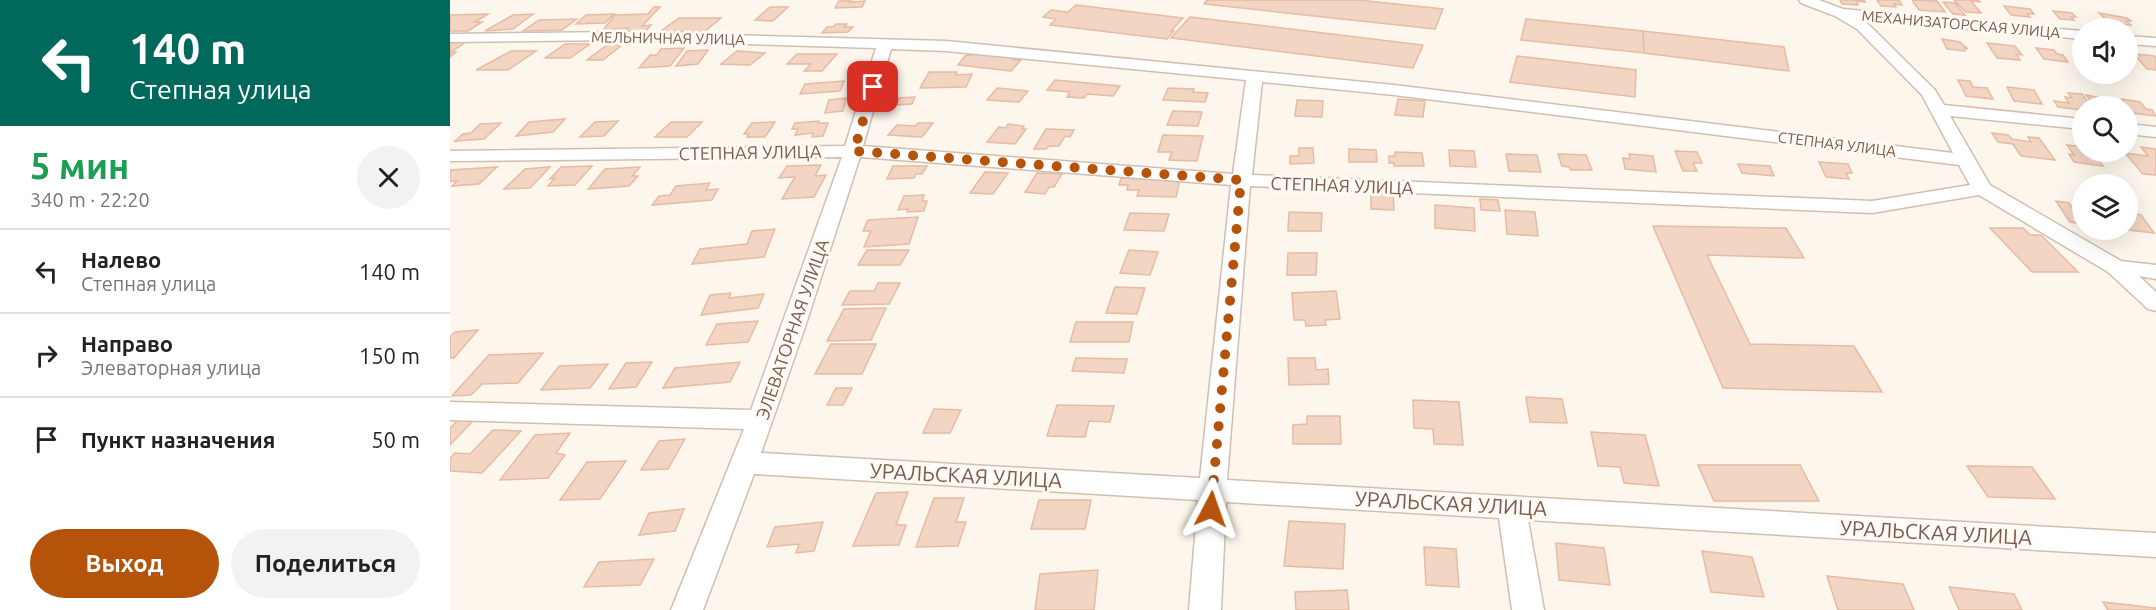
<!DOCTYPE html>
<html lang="ru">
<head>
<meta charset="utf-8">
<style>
	:root { --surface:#fff; --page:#f2f2f2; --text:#222; --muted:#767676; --line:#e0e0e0; --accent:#b45309 }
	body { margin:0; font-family:Ubuntu,sans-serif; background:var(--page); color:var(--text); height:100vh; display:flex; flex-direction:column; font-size:22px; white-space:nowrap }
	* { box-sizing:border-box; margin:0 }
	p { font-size:20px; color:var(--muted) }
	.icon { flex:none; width:33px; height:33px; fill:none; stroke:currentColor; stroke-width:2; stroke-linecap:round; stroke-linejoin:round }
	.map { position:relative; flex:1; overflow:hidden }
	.side { display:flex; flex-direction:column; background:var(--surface); width:450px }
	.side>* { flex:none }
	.guide { background:#00695c; color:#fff; overflow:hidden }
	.buttons { position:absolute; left:1622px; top:18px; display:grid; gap:12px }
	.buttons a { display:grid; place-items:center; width:66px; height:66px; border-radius:50%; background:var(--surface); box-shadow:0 6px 24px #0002; font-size:30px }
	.pin { position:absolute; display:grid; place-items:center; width:51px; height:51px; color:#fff; margin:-26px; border-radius:12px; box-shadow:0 3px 9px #0006 }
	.me { position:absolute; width:66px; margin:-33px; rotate:4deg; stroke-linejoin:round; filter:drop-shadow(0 0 4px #0008) }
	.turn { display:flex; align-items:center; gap:21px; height:126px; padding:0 30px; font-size:27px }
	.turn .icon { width:78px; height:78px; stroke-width:2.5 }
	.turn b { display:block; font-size:42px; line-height:51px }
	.round { display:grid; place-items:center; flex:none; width:63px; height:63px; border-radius:32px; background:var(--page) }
	.summary { display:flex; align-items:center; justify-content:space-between; height:102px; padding:0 30px }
	h1 { font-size:36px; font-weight:600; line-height:45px; color:#1e9e55 }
	.cta { display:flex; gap:12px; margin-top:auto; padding:12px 30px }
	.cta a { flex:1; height:69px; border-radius:36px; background:var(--accent); color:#fff; font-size:24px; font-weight:600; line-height:69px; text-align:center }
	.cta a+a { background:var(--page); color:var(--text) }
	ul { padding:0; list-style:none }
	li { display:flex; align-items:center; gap:18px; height:84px; padding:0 30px; border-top:2px solid var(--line) }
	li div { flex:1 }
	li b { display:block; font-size:22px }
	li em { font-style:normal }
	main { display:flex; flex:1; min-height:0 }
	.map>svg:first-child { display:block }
	.building { fill:#f3d5c3; stroke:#e6bba3; stroke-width:1.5 }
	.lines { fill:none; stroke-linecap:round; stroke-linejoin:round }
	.minor-casing { stroke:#d1beb0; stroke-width:3 }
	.minor { fill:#fff; fill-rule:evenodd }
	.route { stroke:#b45309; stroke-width:10; stroke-dasharray:0 18 }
	.labels { text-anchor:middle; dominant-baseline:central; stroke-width:6; stroke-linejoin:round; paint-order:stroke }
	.far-street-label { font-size:15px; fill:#7a5c4d; stroke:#fffaf3 }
	.street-label { font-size:18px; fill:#7a5c4d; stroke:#fffaf3 }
	.near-street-label { font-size:21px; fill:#7a5c4d; stroke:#fffaf3 }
</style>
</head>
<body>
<main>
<section class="side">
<div class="guide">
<div class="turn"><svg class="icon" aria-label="left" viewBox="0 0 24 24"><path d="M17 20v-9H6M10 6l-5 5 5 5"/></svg><div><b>140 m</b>Степная улица</div></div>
</div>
<div class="summary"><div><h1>5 мин</h1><p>340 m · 22:20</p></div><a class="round"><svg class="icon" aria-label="close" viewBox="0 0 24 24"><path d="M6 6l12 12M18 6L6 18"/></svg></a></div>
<ul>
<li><svg class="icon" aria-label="left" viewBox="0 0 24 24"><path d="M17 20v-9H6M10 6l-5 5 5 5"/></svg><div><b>Налево</b><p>Степная улица</p></div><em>140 m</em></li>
<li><svg class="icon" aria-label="right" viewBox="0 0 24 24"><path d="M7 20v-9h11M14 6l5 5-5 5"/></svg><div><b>Направо</b><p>Элеваторная улица</p></div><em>150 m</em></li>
<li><svg class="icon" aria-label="arrive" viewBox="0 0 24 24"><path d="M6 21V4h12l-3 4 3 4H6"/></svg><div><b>Пункт назначения</b></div><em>50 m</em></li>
</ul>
<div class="cta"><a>Выход</a><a>Поделиться</a></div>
</section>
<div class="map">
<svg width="1706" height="610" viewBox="0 0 1706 610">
	<rect width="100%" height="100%" fill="#fdf6ec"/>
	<path class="building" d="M757,0H908L993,9L985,29L754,4Z
		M1390,0H1414L1415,2L1406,1L1408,5L1392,4Z
		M1427,0H1449L1452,5L1444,4L1446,7L1431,6Z
		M1462,0L1487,1L1495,12L1469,10Z
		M1504,0H1528L1530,2L1521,1L1531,13L1516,12Z
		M389,1H401L400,2L415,1L412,7L385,8Z
		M1493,2L1505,3L1515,15L1503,14Z
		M626,5L733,18L721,31H724L717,39L600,25L606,19L593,17L601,10L618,12Z
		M1554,6L1580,9L1584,14H1577L1580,17L1561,15Z
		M204,7H210L192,26L201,25L195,32L174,33L178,28L153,30L165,15L198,14Z
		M320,7H338L323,21L305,20Z
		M1603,11L1622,13L1626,17H1621L1624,20L1610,19Z
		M1649,13L1677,18L1681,21H1676L1681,25L1660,23Z
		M38,14L25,22H32L18,31H0V15Z
		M83,14L63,29L35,31L63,15Z
		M164,14L155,23L126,24L136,15Z
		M740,17L973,45L963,68L721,38Z
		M229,18H271L254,32L211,31Z
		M127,19L112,30L73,31L89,20Z
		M1076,19L1193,31L1194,53L1071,40Z
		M386,24H397L394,27H403L398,32L372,33L377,27H383Z
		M1193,31L1334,47L1339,71L1194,53Z
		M1492,39L1510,42L1518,49L1514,48L1515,51L1497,49Z
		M0,42H16L1,52H6L0,57Z
		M1537,43L1565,46L1572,55L1566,54L1570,60L1547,58Z
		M115,44H140L120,58H95Z
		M157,45H172L153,60H137Z
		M234,48L220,66L189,68L200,55H207L211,49Z
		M1586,48L1604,50L1607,54L1613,55L1618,62L1594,59Z
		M258,50L248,64L226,66L237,51Z
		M61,51H86L58,70H26Z
		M287,51L315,53L300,65L271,64Z
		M524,52L567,57L564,60H571L561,71L508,65L516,55L520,56Z
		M347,54H387L372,71H354L361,64H337Z
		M1684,54L1704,56L1706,58V70L1697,69Z
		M1067,56L1186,70L1185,97L1060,82Z
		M479,72H507L505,75L522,74L516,87L470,88Z
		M605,80L670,86L663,96L637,94L634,98L617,97L620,92L597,90Z
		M1508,80L1520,81L1523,87L1537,88L1543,99L1516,96Z
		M394,81L390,91L350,94L355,84Z
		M1557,87L1584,90L1592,104L1564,101Z
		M547,88L578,91L569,102L537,100Z
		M718,88L744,89L743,92L758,93L755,102L713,100Z
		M1618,93L1632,94L1641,106H1632V110L1608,107L1604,101L1619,103L1615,97L1622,98Z
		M1636,95L1666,101L1670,106H1645Z
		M465,97L462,104L446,105L449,98Z
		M396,98L393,111L375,113L379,100Z
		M948,99L975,101L973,117L945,115Z
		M1672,99L1690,102L1696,109L1702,110L1706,116L1682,113Z
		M847,100L873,101L872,117L845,116Z
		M723,111L752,112L748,126L717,125Z
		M115,119L103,132L66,136L79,122Z
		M168,121L154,136L130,137L145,122Z
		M369,121L368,123H378L373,136L362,137L363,133L345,135L348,129H342L345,123Z
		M221,122H252L237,137H205Z
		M325,122L315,137H297L299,134H294L302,123Z
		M51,123L34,139L5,141L13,134L21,133L30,124Z
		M468,123H483L472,137L438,135L447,125L465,126Z
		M558,124L574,126L572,129H576L565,144L537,142L549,127L556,128Z
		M596,129L624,130L620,137L615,136L609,146H599L596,149H584Z
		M1542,133L1558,135L1562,139L1581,142L1578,137L1589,138L1605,160L1571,156L1563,144L1548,142Z
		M713,135L753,136L747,161L719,160L722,152H708Z
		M1617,145L1632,147V152L1644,153L1653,166L1624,162L1619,154L1624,155Z
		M1691,147L1706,149V175L1693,174L1675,153L1698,156Z
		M849,148H863L864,163L840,164V156H849Z
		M899,149L926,150L927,162H899Z
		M999,150L1024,151L1026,167L1000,166Z
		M1225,151L1247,152L1252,163H1243L1247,171H1233Z
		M945,152L972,153L974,166H944V163H939V156H945Z
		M1056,154L1087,155L1091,172L1059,171Z
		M1108,154L1136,155L1142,170H1121L1119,167L1112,166Z
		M1179,154L1203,156L1206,172L1175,169L1173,158L1180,159Z
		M1369,162L1398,164L1402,173H1396L1399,179L1376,177Z
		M1288,164L1320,166L1324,176L1292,173Z
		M371,165L365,176L376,175L364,197L332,199L345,177L329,178L337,166Z
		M142,166L125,185L98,186L105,178L100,179L111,167Z
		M443,166H477L472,174H466L464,178L437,179Z
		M47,167L29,184L2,186L7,181H0V170Z
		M100,167L80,188L54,189L75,169Z
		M190,167L182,176H188L179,186L138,189L155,169Z
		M535,172L558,173L543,194L520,193Z
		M587,173L612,174L604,187H599L595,194L575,192Z
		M671,178L730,180L726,197L687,196L689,190H677L678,185H669Z
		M260,183L256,190L268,189L262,200L202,205L209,196L220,195L226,186Z
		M921,191L943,192L944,210L921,209Z
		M474,195L472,201H477L474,211L457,212L458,209L448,210L454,196Z
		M1030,199L1048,200L1050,211L1031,210Z
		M1606,201L1619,203L1625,212L1632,213V224L1620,222Z
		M985,205L1024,208L1025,231L985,228Z
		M1055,210L1085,212L1088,236L1057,234Z
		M839,212L872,213L871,231H838Z
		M680,213L719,214L714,231L674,230Z
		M1682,213L1691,215L1704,233L1679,230L1677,216L1685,217Z
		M468,217L459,244L414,247L421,231H413L418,220Z
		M1203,226L1336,228L1354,258L1257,255L1300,344L1404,346L1432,392L1273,388Z
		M1540,228H1573L1580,235H1591L1628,272H1582Z
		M325,229L314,257L242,264L250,249L297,244L302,231Z
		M417,250H459L450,265H408Z
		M679,250L708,252L700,275L670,273Z
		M838,253H867L866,275H837Z
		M428,283H450L439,304L392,305L400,291H424Z
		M665,287L695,288L687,314L656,313Z
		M886,291L890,319L875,320L876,325L856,326L855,320H844L842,293Z
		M281,293L279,298L314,294L308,308L251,315L260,295Z
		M436,308L421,340L377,341L394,309Z
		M308,321L298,342L256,345L267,324Z
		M626,322H683L679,342H620Z
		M28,330L4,358H0V337L5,332Z
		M381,344H426L412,374H365Z
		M93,353L68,383L32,384L21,395L2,396L39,355Z
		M626,358L677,359L674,373L622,371Z
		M838,358H865L866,370L878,369L879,384L839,385Z
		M202,362L186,387L159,389L176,363Z
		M290,362L280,382L213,388L225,368Z
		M158,364L140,388L91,390L109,366Z
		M386,388H402L393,405H377Z
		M1076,397L1112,399L1117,423L1080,422Z
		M963,400L1009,402L1013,445L984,444L983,429L964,428Z
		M607,405L664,406L660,422L639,421L635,437L597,436Z
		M484,409L511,410L500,433H473Z
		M857,416H890L891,444H843V425L857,424Z
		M8,420L23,421L0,445V428Z
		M43,430L71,431L32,473L0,471V458L5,453L20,454Z
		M1141,432L1195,435L1209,486L1174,483L1170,467L1148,466Z
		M120,433L106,453L115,455L98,478L50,480L85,435Z
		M235,439L218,469L191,470L209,441Z
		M176,461L150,499L110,500L137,462Z
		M1248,465H1350L1369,501H1264Z
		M1517,466L1582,467L1605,499L1538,497Z
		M458,492L446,525H456L449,545L403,546L426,493Z
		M484,498H514L506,522H516L508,546L466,547Z
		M589,500H641L635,529H581Z
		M234,509L225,531L189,535L199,513Z
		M839,521L895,524L893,569L834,566Z
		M373,522L364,551L346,553L349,544L317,547L325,527Z
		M1106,543L1154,548L1160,585L1109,580Z
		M974,547L1006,549L1009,587L976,585Z
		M1252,551L1302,557L1314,597L1261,592Z
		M204,559L190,585L134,587L149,562Z
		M648,570L644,610H585L590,574Z
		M1377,576L1453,584L1464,610H1388Z
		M1499,587L1564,594L1572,610H1509Z
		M897,590L899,610H846L845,592Z
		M1653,602L1706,608V610H1658Z"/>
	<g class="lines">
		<g class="minor-casing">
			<path id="minor" d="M1349,0H1369L1393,9L1632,31V39L1410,19L1417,23L1485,90L1494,105L1632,119V129L1500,116L1540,185L1671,261L1706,265V279L1689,276L1706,292V311L1698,309L1658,272L1529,195L1422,213L800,186L777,480L1706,533V557L1078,520L1094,610H1062L1049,518L776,502L771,610H739L748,500L304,474L253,610H221L294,429L0,420V402L301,410L392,157L0,161V151L395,146L426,48L172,40L0,42V34L172,32L496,41L944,85L1503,153L1472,95L1407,29L1385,16L1351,3ZM441,49L496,51L796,80L783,174L413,146ZM812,82L944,95L1509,165L1520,185L1422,201L802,175ZM410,157L781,185L750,478L311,453L354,330Z
				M1677,36L1706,38V46L1677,44Z
				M1677,124L1706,127V137L1677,134Z"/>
		</g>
		<use href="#minor" class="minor"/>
	</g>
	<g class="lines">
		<path class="route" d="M423,87L404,151L791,180L761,509"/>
	</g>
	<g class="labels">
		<g class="far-street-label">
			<text transform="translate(1511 24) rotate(5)">МЕХАНИЗАТОРСКАЯ УЛИЦА</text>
			<text transform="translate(218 38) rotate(1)">МЕЛЬНИЧНАЯ УЛИЦА</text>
			<text transform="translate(1387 144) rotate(7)">СТЕПНАЯ УЛИЦА</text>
		</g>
		<g class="street-label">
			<text transform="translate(300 152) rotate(-1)">СТЕПНАЯ УЛИЦА</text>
			<text transform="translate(892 185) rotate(2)">СТЕПНАЯ УЛИЦА</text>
			<text transform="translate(342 329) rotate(-71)">ЭЛЕВАТОРНАЯ УЛИЦА</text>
		</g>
		<g class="near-street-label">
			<text transform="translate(516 475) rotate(3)">УРАЛЬСКАЯ УЛИЦА</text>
			<text transform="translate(1001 503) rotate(3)">УРАЛЬСКАЯ УЛИЦА</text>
			<text transform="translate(1486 532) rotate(3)">УРАЛЬСКАЯ УЛИЦА</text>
		</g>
	</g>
</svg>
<div class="buttons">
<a><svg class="icon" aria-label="sound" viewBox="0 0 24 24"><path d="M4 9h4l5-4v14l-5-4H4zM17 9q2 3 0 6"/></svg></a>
<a><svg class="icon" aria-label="search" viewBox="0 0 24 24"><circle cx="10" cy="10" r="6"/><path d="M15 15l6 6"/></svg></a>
<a><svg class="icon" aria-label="layers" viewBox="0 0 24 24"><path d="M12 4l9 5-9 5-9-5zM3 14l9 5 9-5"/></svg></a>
</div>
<div class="pin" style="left:423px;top:87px;background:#d93025"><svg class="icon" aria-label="arrive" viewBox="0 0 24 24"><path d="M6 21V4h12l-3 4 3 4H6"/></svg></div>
<svg class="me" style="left:761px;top:509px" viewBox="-20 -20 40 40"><path d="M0-17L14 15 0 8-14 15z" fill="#b45309" stroke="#fff" stroke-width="4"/></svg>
</div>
</main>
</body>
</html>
